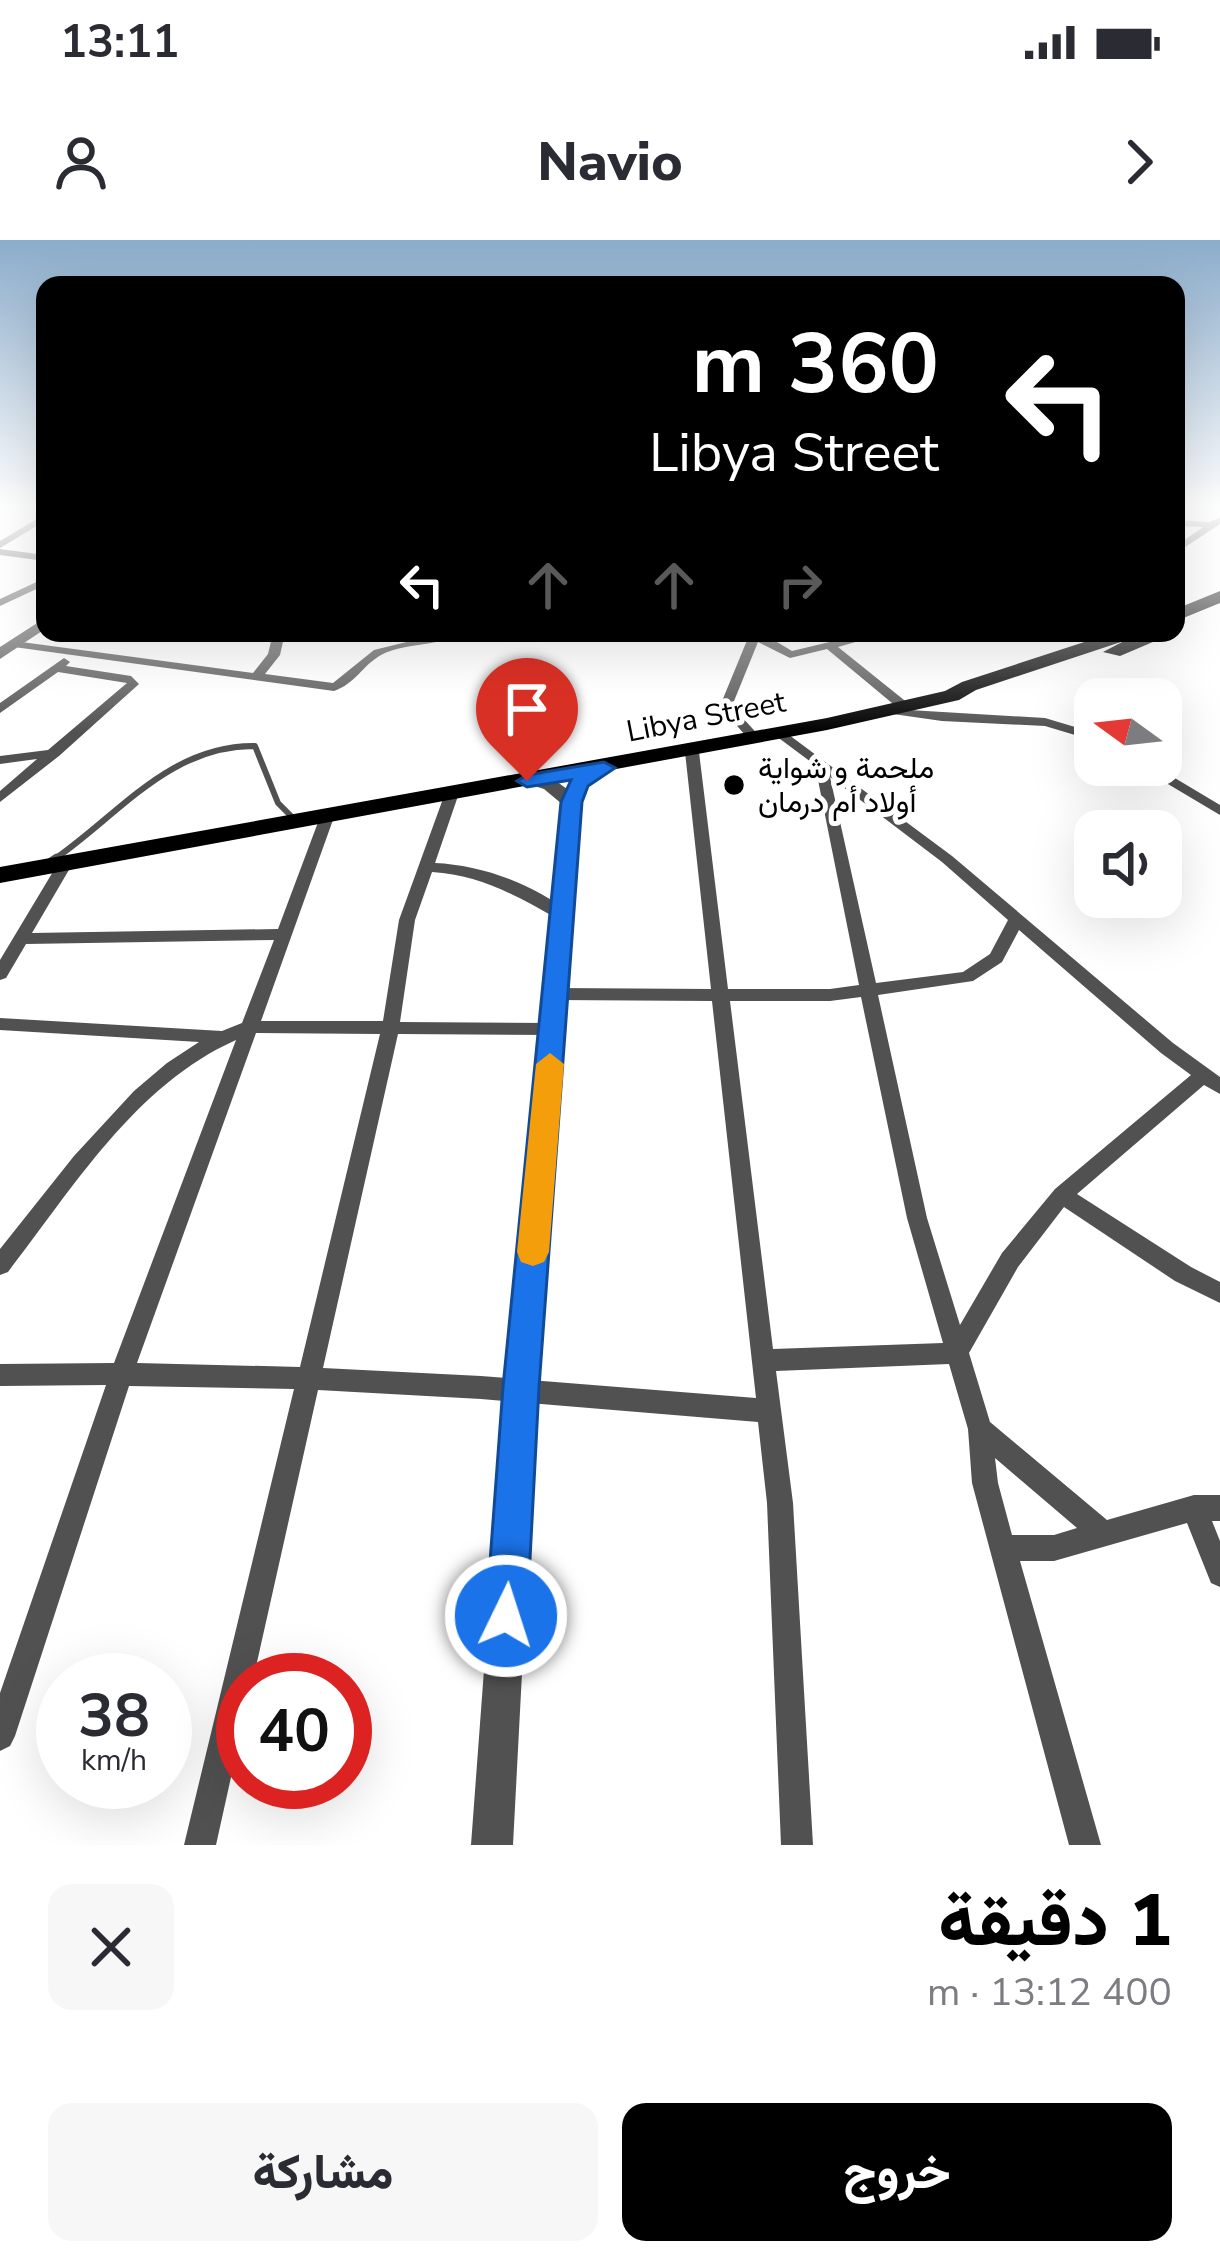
<!DOCTYPE html>
<html lang="ar">
<head>
<meta charset="utf-8">
<style>
	:root { --surface:#fff; --page:#f7f7f7; --text:#2b2b33; --muted:#7c7c81; --accent:#000 }
	body { margin:0; font-family:"Nunito Sans",Vazirmatn,sans-serif; background:var(--page); color:var(--text); direction:rtl; height:100vh; display:flex; flex-direction:column; font-size:45px; white-space:nowrap }
	* { box-sizing:border-box; margin:0 }
	p { font-size:39px; color:var(--muted) }
	.icon { flex:none; width:66px; height:66px; fill:none; stroke:currentColor; stroke-width:2; stroke-linecap:round; stroke-linejoin:round }
	.map { position:relative; height:1605px; overflow:hidden; direction:ltr }
	.details { display:flex; flex-direction:column; background:var(--surface); flex:1 }
	.details>* { flex:none }
	.guide { position:absolute; left:36px; top:36px; width:1149px; height:366px; border-radius:24px; box-shadow:0 12px 48px #0002; direction:rtl; background:#000; color:#fff; overflow:hidden }
	.needle { width:78px; rotate:285deg }
	.fabs { position:absolute; left:1074px; top:438px; display:grid; gap:24px }
	.fabs a { display:grid; place-items:center; width:108px; height:108px; border-radius:24px; background:var(--surface); box-shadow:0 12px 48px #0002; font-size:60px }
	.speed { position:absolute; left:36px; top:1413px; display:flex; gap:24px; font-size:60px; font-weight:700; text-align:center }
	.speed>* { display:grid; place-content:center; width:156px; height:156px; border-radius:50%; background:var(--surface); box-shadow:0 12px 48px #0002; line-height:1 }
	.speed small { font-size:30px; font-weight:400 }
	.speed .limit { border:18px solid #d22; background:#fff; color:#111 }
	.pin { position:absolute; display:grid; place-items:center; width:102px; height:102px; color:#fff; margin:-123px -51px; border-radius:50% 50% 50% 0; rotate:-45deg; box-shadow:0 0 12px #0007 }
	.pin .icon { rotate:45deg }
	.me { position:absolute; width:132px; margin:-66px; rotate:4deg; stroke-linejoin:round; filter:drop-shadow(0 0 9px #0008) }
	.turn { display:flex; align-items:center; gap:42px; height:252px; padding:0 48px; font-size:54px }
	.turn .icon { width:156px; height:156px; stroke-width:2.5 }
	.turn b { display:block; font-size:84px; line-height:102px }
	.lanes { display:flex; align-items:center; height:114px; padding:0 48px; background:#0003; justify-content:center; gap:60px; direction:ltr }
	.lanes .off { opacity:.35 }
	.round { display:grid; place-items:center; flex:none; width:126px; height:126px; border-radius:24px; background:var(--page) }
	.overview { display:flex; align-items:center; justify-content:space-between; height:204px; padding:0 48px }
	h1 { font-size:72px; font-weight:800; line-height:90px; color:var(--accent) }
	.cta { display:flex; gap:24px; margin-top:auto; padding:24px 48px }
	.cta a { flex:1; height:138px; border-radius:24px; background:var(--accent); color:#fff; font-size:48px; font-weight:800; line-height:138px; text-align:center }
	.cta a+a { background:var(--page); color:var(--text) }
	.status { display:flex; justify-content:space-between; align-items:center; height:84px; padding:0 60px; background:var(--surface); direction:ltr }
	.status svg { height:33px; fill:currentColor }
	header { display:flex; justify-content:space-between; align-items:center; height:156px; padding:0 48px; background:var(--surface); font-size:54px; font-weight:800 }
	.map>svg:first-child { display:block }
	.lines { fill:none; stroke-linecap:round; stroke-linejoin:round }
	.service-far1 { stroke:#515151; stroke-width:6 }
	.service { stroke:#515151; stroke-width:9 }
	.minor { fill:#515151; fill-rule:evenodd }
	.tertiary { fill:#515151; fill-rule:evenodd }
	.trunk { fill:#000; fill-rule:evenodd }
	.route { fill:#1a73e8; stroke:#114b97; stroke-width:3 }
	.slow { fill:#f59e0b }
	.poi-dot { fill:#000; stroke:#fff; stroke-width:4.5 }
	.labels { text-anchor:middle; dominant-baseline:central; stroke-width:10; stroke-linejoin:round; paint-order:stroke }
	.far-street-label { font-size:30px; fill:#000; stroke:#fff }
	.far-poi-label { font-size:30px; fill:#000; stroke:#fff; text-anchor:start }
</style>
</head>
<body>
<div class="status"><b>13:11</b><svg viewBox="0 0 49 12"><path d="M0 12V9h3v3zM5 12V6h3v6zM10 12V3h3v9zM15 12V0h3v12zM26 1h20v11H26zM47 4h2v5h-2z"/></svg></div>
<header><svg class="icon" aria-label="forward" viewBox="0 0 24 24"><path d="M9 5l7 7-7 7"/></svg>Navio<svg class="icon" aria-label="person" viewBox="0 0 24 24"><circle cx="12" cy="8" r="4"/><path d="M4 21q1-7 8-7t8 7"/></svg></header>
<div class="map">
<svg width="1220" height="1605" viewBox="0 0 1220 1605">
	<rect width="100%" height="100%" fill="#fff"/>
	<g class="lines">
		<path class="service-far1" d="M52,621C118,576 169,505 255,506L278,563L295,580"/>
		<path class="service" d="M51,622L57,618"/>
		<path class="minor" d="M45,274V281L0,308V301Z
			M1220,277V284L1176,313V306L1203,287L1176,286V280L1210,282Z
			M0,309L45,315V321L0,315Z
			M45,338V345L0,366V359Z
			M273,393H285L280,415L265,434L333,443L374,410L443,393H458C435,408 405,402 381,415C363,425 355,444 334,451L14,407L8,404L14,401L253,433L268,414Z
			M750,393H762L792,411L867,393H887L838,407L909,464V470L1045,478L1095,493V501L1045,486L942,481L886,473V467L898,468L827,409L790,418L758,402L732,466L762,499L751,502L720,466Z
			M64,418L70,422L66,426L131,436L139,444L59,516L0,562V551L37,519L0,524V516L48,510L127,443L58,432L0,473V463Z
			M781,489L952,616L1173,803L1220,837V854L1204,845L1077,954L1191,1027L1220,1042V1063L1175,1041L1064,967L1018,1027L969,1113L990,1182L1107,1280L1194,1255H1220V1281H1212L1220,1301V1347L1211,1343L1187,1283L1054,1321H1020L1101,1605H1069L972,1243L968,1189L949,1124L776,1131L793,1263L813,1605H781L767,1263L758,1182L481,1159L318,1150L253,1440H243V1483L216,1605H184L294,1149L129,1146L15,1496L10,1506L0,1511V1453L106,1145L0,1146V1124L114,1123L236,800C135,845 73,948 8,1032L0,1035V1009L74,916L134,851L167,823L199,802L0,790V778L222,791L242,783L274,700L26,704L6,738L0,740V720L60,620H70L73,623L32,693L278,689L320,577L327,573L332,574L334,577L261,781H383L399,680L444,556L446,553H456L458,556L435,623C481,625 535,644 570,674L568,678H556C516,655 479,635 432,632L415,680L400,782L553,783L562,789L553,795L398,794L323,1128L481,1136L756,1158L712,761L555,760L546,754L555,748L711,749L685,512L692,508L699,512L728,749H830L859,745L815,525L776,496L775,493ZM830,537L942,622L1008,680L990,714L963,732L876,743ZM1019,690L1161,813L1191,835L1055,949L1002,1013L960,1085L927,978L878,755L973,741L1002,722ZM861,757L907,978L943,1103L773,1109L730,761H830ZM256,793L380,794L300,1127L137,1123ZM995,1218L1077,1288L1054,1295H1012L998,1243Z
			M1136,525H1153L1220,565V575Z"/>
		<path class="tertiary" d="M45,378V389L0,419V407Z
			M604,523L613,528L587,545L581,562L537,1147L513,1605H471L505,1147L562,564L544,549L519,541L528,536L556,541L567,549L573,538Z"/>
		<path class="trunk" d="M1220,351V363L1176,381V369Z
			M1112,393H1174L1120,416L1103,412L1124,401L976,450L959,460L827,490L0,643V627L827,478L945,451L962,442Z"/>
	</g>
	<linearGradient id="sky" x2="0" y2="1"><stop stop-color="#8baccb"/><stop offset="0.54" stop-color="#fff"/><stop offset="1" stop-color="#fff" stop-opacity="0"/></linearGradient>
	<rect width="1220" height="493" fill="url(#sky)"/>
	<path class="route" d="M604,522L615,528L588,546L582,562L539,1147L527,1376L521,1391L506,1397L492,1391L486,1376L503,1147L561,562L571,540L527,547L517,541L527,535Z"/>
	<path class="slow" d="M550,813L564,824L549,1012L544,1022L533,1026L521,1022L517,1012L536,824Z"/>
	<circle class="poi-dot" cx="734" cy="545" r="12"/>
	<g class="labels">
		<g class="far-street-label">
			<text transform="translate(706 477) rotate(-11)">Libya Street</text>
		</g>
		<g class="far-poi-label">
			<text x="758" y="528">ملحمة و شواية<tspan x="758" dy="34">أولاد أم درمان</tspan></text>
		</g>
	</g>
</svg>
<div class="fabs">
<a><svg class="needle" viewBox="-14 -14 28 28"><path d="M0-13l5 13h-10z" fill="#e53935"/><path d="M0 13l5-13h-10z" fill="#7c7c81"/></svg></a>
<a><svg class="icon" aria-label="sound" viewBox="0 0 24 24"><path d="M4 9h4l5-4v14l-5-4H4zM17 9q2 3 0 6"/></svg></a>
</div>
<div class="speed"><div>38<small>km/h</small></div><div class="limit">40</div></div>
<div class="pin" style="left:527px;top:541px;background:#d93025"><svg class="icon" aria-label="arrive" viewBox="0 0 24 24"><path d="M6 21V4h12l-3 4 3 4H6"/></svg></div>
<svg class="me" style="left:506px;top:1376px" viewBox="-20 -20 40 40"><circle r="17" fill="#1a73e8" stroke="#fff" stroke-width="3"/><path d="M0-11L8 9 0 5-8 9z" fill="#fff"/></svg>
<div class="guide">
<div class="turn"><svg class="icon" aria-label="left" viewBox="0 0 24 24"><path d="M17 20v-9H6M10 6l-5 5 5 5"/></svg><div><b>360 m</b>Libya Street</div></div>
<div class="lanes"><svg class="icon" aria-label="left" viewBox="0 0 24 24"><path d="M17 20v-9H6M10 6l-5 5 5 5"/></svg><svg class="icon off" aria-label="ahead" viewBox="0 0 24 24"><path d="M12 20V5M6 11l6-6 6 6"/></svg><svg class="icon off" aria-label="ahead" viewBox="0 0 24 24"><path d="M12 20V5M6 11l6-6 6 6"/></svg><svg class="icon off" aria-label="right" viewBox="0 0 24 24"><path d="M7 20v-9h11M14 6l5 5-5 5"/></svg></div>
</div>
</div>
<section class="details">
<div class="overview"><div><h1>1 دقيقة</h1><p>400 m · 13:12</p></div><a class="round"><svg class="icon" aria-label="close" viewBox="0 0 24 24"><path d="M6 6l12 12M18 6L6 18"/></svg></a></div>
<div class="cta"><a>خروج</a><a>مشاركة</a></div>
</section>
</body>
</html>
